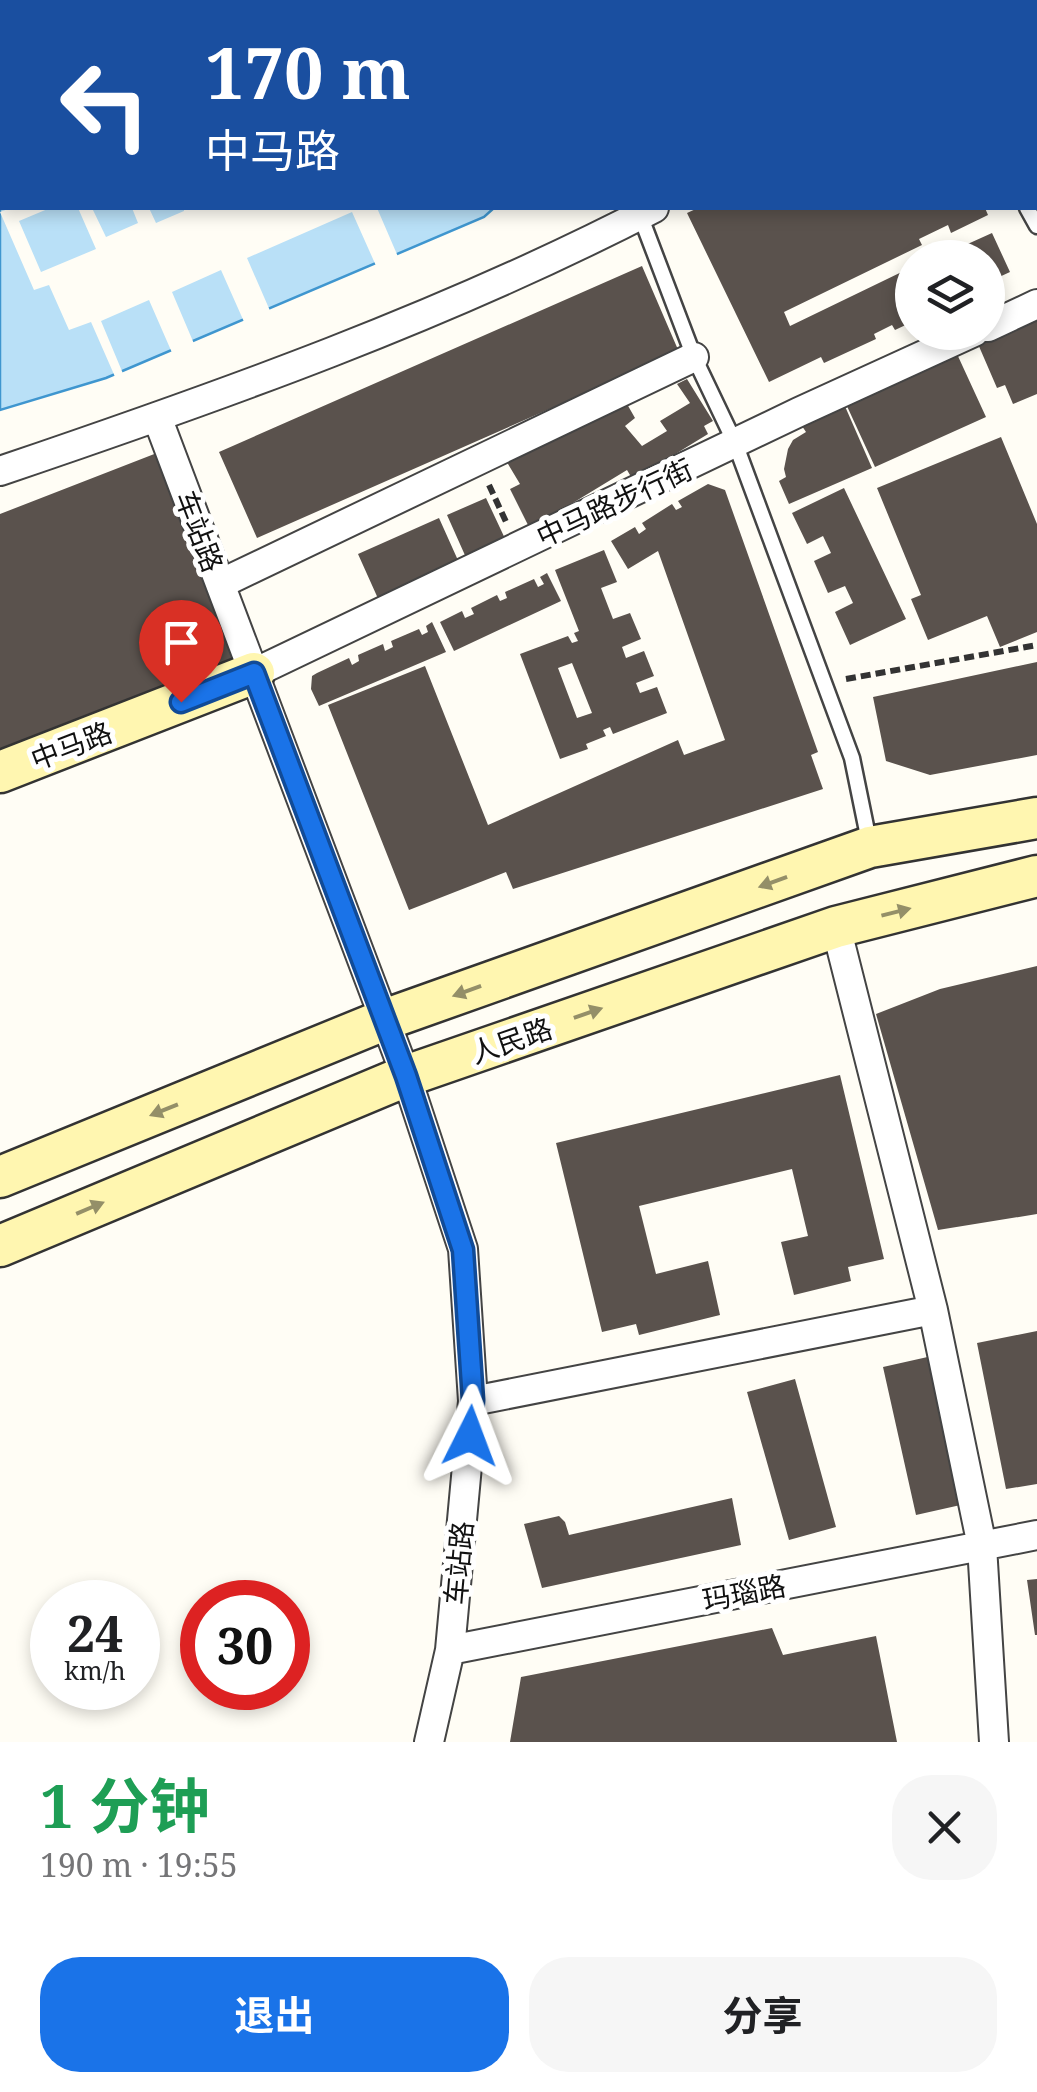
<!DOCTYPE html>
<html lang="zh">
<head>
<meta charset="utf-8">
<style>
	:root { --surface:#fff; --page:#f6f6f6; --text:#202124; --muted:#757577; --accent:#1a73e8 }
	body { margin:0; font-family:"Noto Serif","Noto Sans SC",serif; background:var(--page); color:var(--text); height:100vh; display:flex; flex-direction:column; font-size:38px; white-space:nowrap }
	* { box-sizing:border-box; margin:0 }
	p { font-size:32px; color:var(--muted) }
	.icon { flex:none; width:55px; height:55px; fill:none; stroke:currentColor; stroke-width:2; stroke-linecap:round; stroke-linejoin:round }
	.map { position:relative; height:1742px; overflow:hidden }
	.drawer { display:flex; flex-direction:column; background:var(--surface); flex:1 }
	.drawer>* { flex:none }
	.hud { position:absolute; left:0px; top:0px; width:1038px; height:210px; box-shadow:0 5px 15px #0003; background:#1a4fa0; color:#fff; overflow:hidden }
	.buttons { position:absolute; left:895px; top:240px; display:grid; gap:20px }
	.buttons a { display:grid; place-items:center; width:110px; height:110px; border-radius:50%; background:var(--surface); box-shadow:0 5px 15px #0003; font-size:50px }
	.speed { position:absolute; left:30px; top:1580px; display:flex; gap:20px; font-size:50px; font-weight:700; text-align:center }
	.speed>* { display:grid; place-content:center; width:130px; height:130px; border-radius:50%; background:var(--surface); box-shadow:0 5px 15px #0003; line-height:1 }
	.speed small { font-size:25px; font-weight:400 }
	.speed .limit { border:15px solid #d22; background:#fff; color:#111 }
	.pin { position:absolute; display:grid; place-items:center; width:85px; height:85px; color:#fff; margin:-102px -42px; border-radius:50% 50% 50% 0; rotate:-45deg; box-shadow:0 0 10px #0007 }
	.pin .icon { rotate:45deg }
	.me { position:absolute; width:110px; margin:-55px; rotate:3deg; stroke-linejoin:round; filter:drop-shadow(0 0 8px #0008) }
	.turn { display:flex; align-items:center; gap:35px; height:210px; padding:0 40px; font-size:45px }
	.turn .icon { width:130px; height:130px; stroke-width:2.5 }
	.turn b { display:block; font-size:70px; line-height:85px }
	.round { display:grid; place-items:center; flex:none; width:105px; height:105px; border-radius:40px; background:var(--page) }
	.summary { display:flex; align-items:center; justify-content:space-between; height:170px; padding:0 40px }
	h1 { font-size:60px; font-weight:700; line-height:75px; color:#1e9e55 }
	.cta { display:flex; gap:20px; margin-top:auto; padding:20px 40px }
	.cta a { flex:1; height:115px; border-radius:40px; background:var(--accent); color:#fff; font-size:40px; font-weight:700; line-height:115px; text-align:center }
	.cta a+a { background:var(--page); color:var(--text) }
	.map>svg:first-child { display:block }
	.water { fill:#b9e0f7; stroke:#3f96cf; stroke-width:2.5 }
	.pier { fill:#fffdf5 }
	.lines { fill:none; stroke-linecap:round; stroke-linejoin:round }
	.ferry { stroke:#1768a6; stroke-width:2.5; stroke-dasharray:12 10; stroke-linecap:butt }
	.building { fill:#5a524d; fill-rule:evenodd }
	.lane-casing { stroke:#444; stroke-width:19 }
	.street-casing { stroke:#444; stroke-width:32 }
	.secondary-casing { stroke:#333; stroke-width:45 }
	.path { stroke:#333; stroke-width:6; stroke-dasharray:10 5; stroke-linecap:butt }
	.lane { stroke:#fff; stroke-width:14 }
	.street { stroke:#fff; stroke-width:28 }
	.secondary { stroke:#fff6b0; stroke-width:40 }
	.oneway { fill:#948f68 }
	.route-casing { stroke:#114b97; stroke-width:25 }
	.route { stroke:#1a73e8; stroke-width:18 }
	.labels { text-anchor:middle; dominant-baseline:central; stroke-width:10; stroke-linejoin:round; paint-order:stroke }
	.street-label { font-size:28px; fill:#111; stroke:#fff }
</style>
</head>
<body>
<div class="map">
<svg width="1037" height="1742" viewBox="0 0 1037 1742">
	<rect width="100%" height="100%" fill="#fffdf5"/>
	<path class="water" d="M0,0H857L2,2V208H494L484,217L106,378L0,410Z"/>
	<path class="pier" d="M11,208H50L19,221L41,272L96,249L78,208H92L106,237L138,223L132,208H149L156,223L184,211V208H377L399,259L377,268L352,212L247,258L271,313L245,324L221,270L172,292L195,346L173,355L149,300L101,321L124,376L116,379L91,322L69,330L49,285L34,290L0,212Z"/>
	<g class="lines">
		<path class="ferry" d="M69,2L74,0
			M0,39L2,38"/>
	</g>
	<path class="building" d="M698,208H985L988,215L951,233L948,225L919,239L922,245L784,312L790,326L912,267V322L895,330L892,325L874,334L876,339L824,363L821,357L769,382L687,213Z
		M992,233L1010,272L997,278L999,283L988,289V258H958L964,255L961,247Z
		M642,266L679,352L257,538L219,452Z
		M1037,318V394L1013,404L1005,385L997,388L978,344L1028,319Z
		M957,354L986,417L875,467L846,404Z
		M687,379L713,421L704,426L708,434L633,480L627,470L530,529L510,489L520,484L505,459L627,404L635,418L625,426L642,446L667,431L660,421L690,403L677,384Z
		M844,404L872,468L789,504L779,481L786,477L784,469L788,449L793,440L806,432L802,426Z
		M1001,437L1037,524V632L1000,647L987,616L928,640L911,599L921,595L877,488Z
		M162,451L248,671L0,767V514Z
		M708,484L725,490L818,752L811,755L823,789L513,889L506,872L409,910L328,705L425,666L488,825L678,740L684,755L725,740L658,551L628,569L611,541L635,527L639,534L646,529L642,523L672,504L676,510L682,507L678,501Z
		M844,488L906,619L850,645L835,612L853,603L845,586L828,593L814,561L831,553L823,536L807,544L792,513Z
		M486,498L508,545L468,562L447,515Z
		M439,518L461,567L380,603L358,554Z
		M604,550L617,582L601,588L613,619L630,613L641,639L622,647L626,658L644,651L654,676L636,683L640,693L657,687L667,713L613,734L610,727L603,730L606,736L586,744L588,749L560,759L520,654L568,636L572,643L578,641L574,633L579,631L555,570ZM572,663L592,713L577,718L558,668Z
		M547,573L561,601L454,651L440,622L462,611L465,618L474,614L471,608L497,595L500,601L507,598L505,592L534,579L538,587L544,584L540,577Z
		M432,622L446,652L319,706L311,689L312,676L317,673L349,658L352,665L359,661L358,655L383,644L385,651L393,647L391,641L419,629L422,635L428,632L426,626Z
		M1037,662V755L930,775L886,761L873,697Z
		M1037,966V1214L938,1230L876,1014L940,989Z
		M840,1075L884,1259L848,1267L851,1281L794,1295L781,1242L808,1236L792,1169L639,1206L656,1274L708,1261L720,1315L639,1335L636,1324L602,1332L556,1143Z
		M1037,1331V1484L1006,1489L977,1343Z
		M932,1356L965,1504L916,1515L883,1367Z
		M795,1379L836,1527L789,1540L747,1392Z
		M732,1498L741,1545L542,1588L524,1524L559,1516L565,1522L569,1535Z
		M1037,1579V1635H1035L1027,1580Z
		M772,1628L783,1655L876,1636L897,1742H510L521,1677Z"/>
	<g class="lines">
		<g class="lane-casing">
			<path id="lane" d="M1027,208L1037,226
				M640,215L694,357L735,443L852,758L869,841"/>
		</g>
		<g class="street-casing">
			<path id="street" d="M1035,9L1037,8
				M988,327L1037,304
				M157,417L406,1076L463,1249L473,1401L450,1650L429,1742
				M0,471C221,396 446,316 654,208
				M220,584L694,357
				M254,673L799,412L974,332
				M836,927L933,1310L982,1546L994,1742
				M473,1401L933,1310
				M450,1650L1037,1535"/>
		</g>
		<g class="secondary-casing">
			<path id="secondary" d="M0,772L254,673
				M0,1177L384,1020L870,847L1037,818
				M0,1246L406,1076L836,927L1037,876"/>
		</g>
		<path class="path" d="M489,485L507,524
			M846,679L1037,645"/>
		<use href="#lane" class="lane"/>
		<use href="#street" class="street"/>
		<use href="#secondary" class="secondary"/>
	</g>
	<defs><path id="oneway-solid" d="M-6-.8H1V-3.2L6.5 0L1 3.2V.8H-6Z" transform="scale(2.5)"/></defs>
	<g class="oneway">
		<use href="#oneway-solid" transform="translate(773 882) rotate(160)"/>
		<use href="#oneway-solid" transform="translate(896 912) rotate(-14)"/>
		<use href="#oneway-solid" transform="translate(467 991) rotate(160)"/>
		<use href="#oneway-solid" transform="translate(588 1013) rotate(-19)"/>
		<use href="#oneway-solid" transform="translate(164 1110) rotate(158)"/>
		<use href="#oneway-solid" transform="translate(90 1208) rotate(-23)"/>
	</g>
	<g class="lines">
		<g class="route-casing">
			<path id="route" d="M181,702L254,673L406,1076L463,1250L473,1400L470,1436"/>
		</g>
		<use href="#route" class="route"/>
	</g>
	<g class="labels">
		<g class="street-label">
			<text transform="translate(614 502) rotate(-25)">中马路步行街</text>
			<text transform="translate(200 531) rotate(69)">车站路</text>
			<text transform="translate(71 745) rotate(-21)">中马路</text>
			<text transform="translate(511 1040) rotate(-19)">人民路</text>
			<text transform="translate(458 1563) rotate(-85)">车站路</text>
			<text transform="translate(744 1592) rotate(-11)">玛瑙路</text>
		</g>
	</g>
</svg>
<div class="buttons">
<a><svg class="icon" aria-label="layers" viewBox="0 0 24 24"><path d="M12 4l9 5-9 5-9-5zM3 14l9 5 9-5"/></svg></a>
</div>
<div class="speed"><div>24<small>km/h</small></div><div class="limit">30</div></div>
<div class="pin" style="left:181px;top:702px;background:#d93025"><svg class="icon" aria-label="arrive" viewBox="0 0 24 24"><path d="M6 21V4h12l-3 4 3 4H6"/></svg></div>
<svg class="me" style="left:470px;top:1436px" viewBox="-20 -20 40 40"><path d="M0-17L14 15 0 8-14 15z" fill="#1a73e8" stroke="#fff" stroke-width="4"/></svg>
<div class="hud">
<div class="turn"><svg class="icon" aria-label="left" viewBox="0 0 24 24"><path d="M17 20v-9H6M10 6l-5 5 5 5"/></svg><div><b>170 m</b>中马路</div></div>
</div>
</div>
<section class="drawer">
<div class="summary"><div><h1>1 分钟</h1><p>190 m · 19:55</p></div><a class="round"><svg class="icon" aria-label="close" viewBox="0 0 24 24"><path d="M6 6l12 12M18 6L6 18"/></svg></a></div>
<div class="cta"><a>退出</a><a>分享</a></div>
</section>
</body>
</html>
